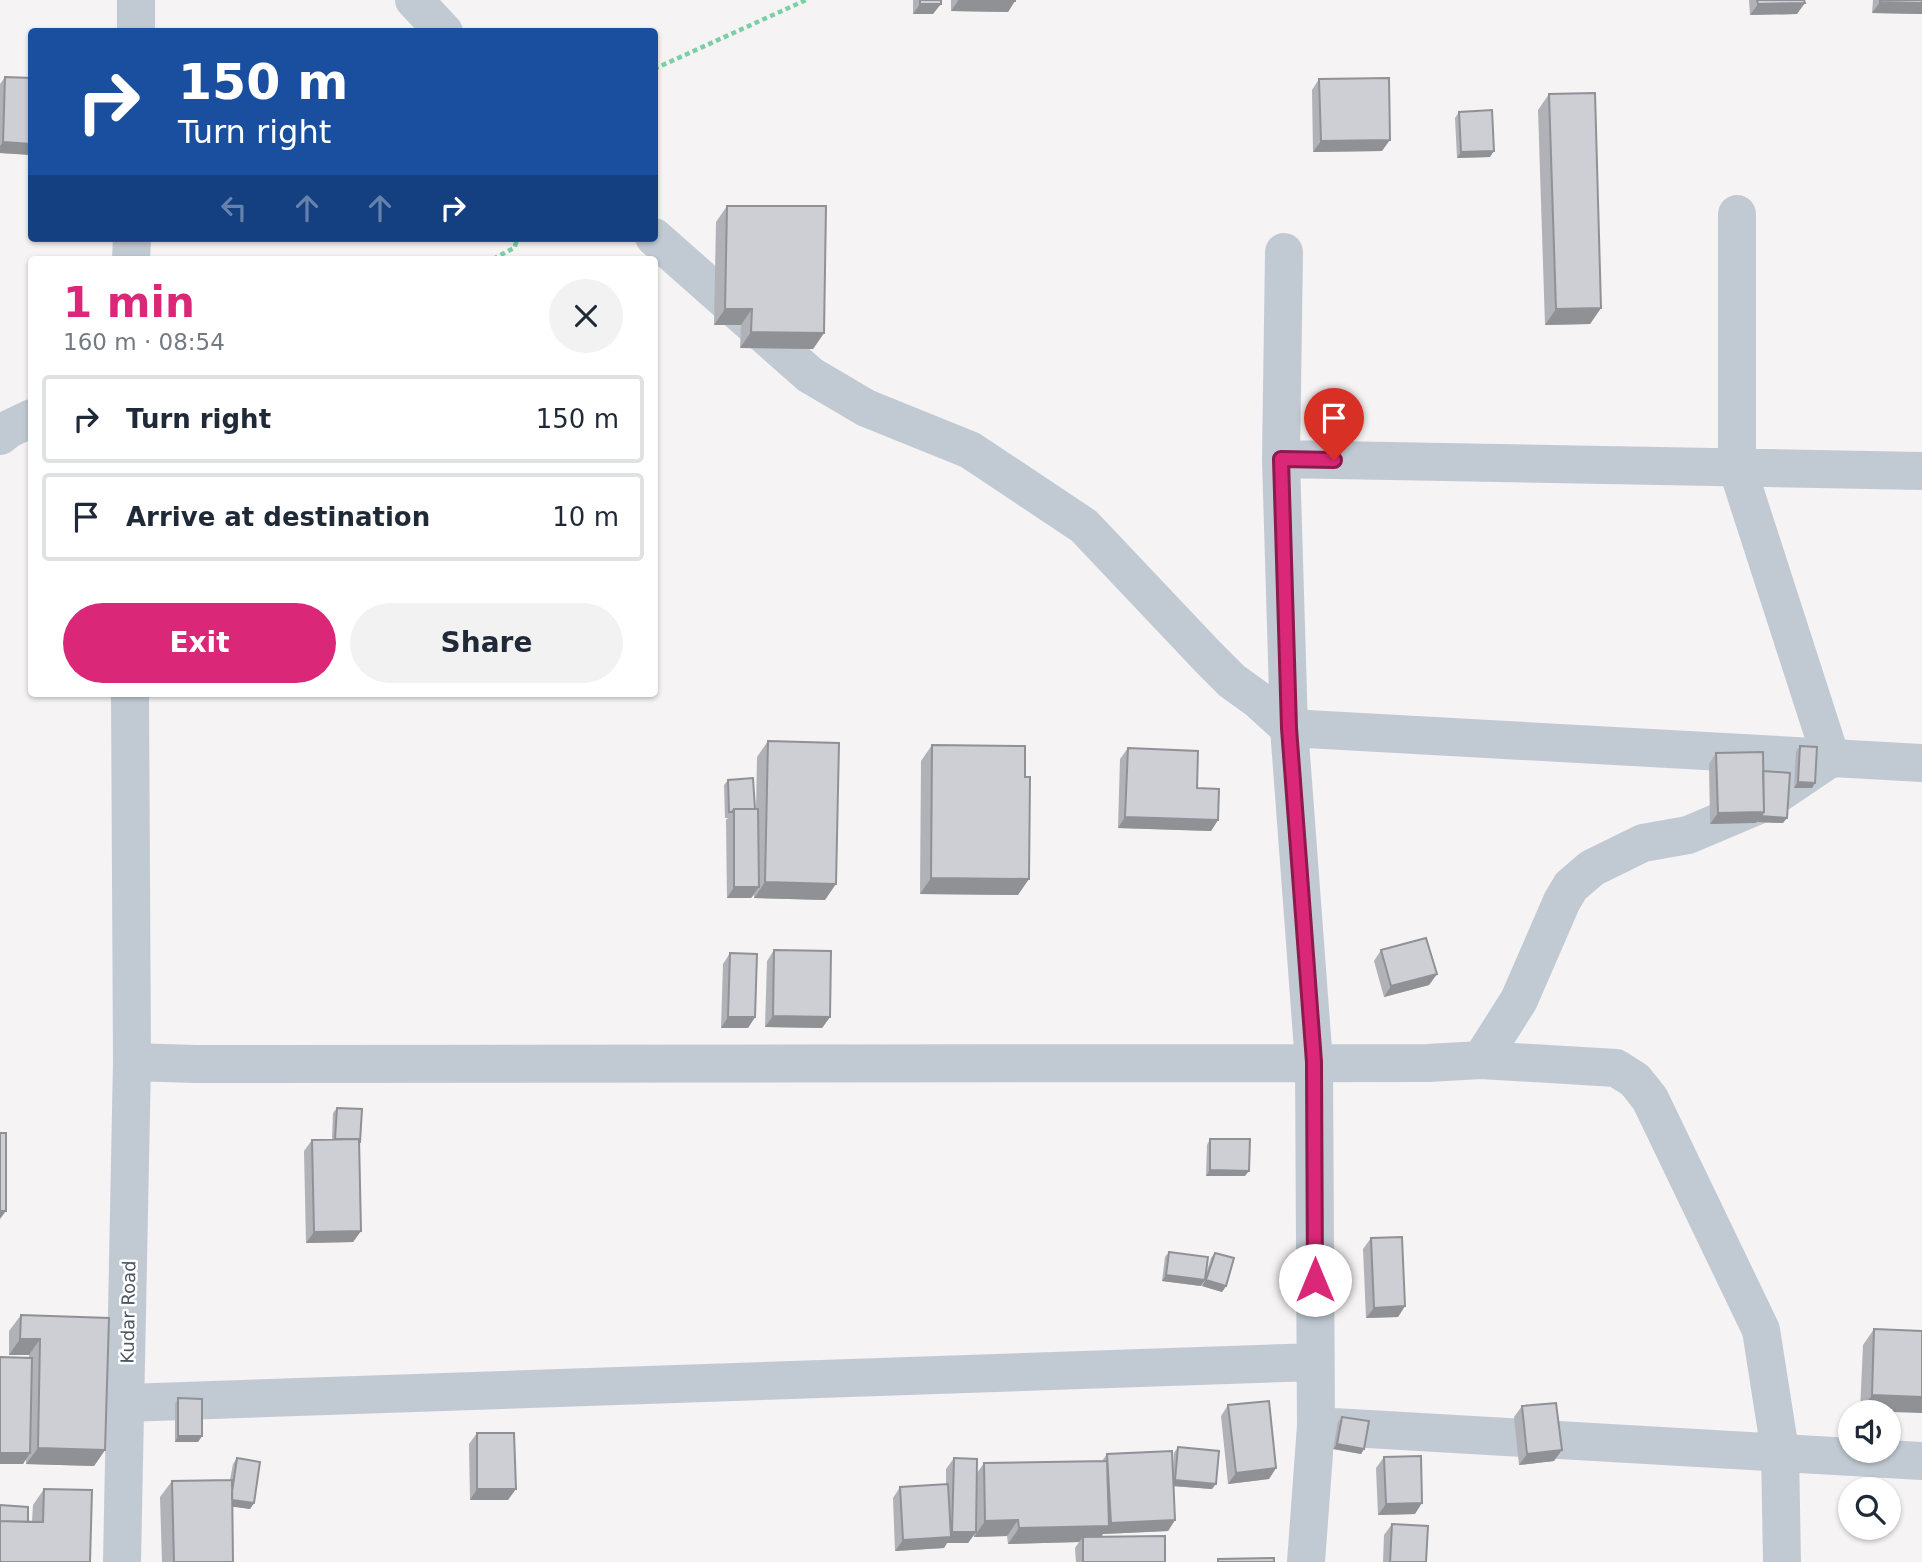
<!DOCTYPE html>
<html lang="en">
<head>
<meta charset="utf-8">
<style>
	:root { --surface:#fff; --page:#f2f2f3; --text:#1f2937; --muted:#747a83; --line:#e0e1e3; --accent:#db2777 }
	body { margin:0; font-family:"DejaVu Sans",sans-serif; background:var(--page); color:var(--text); height:100vh; display:flex; flex-direction:column; font-size:26px; white-space:nowrap }
	* { box-sizing:border-box; margin:0 }
	p { font-size:23px; color:var(--muted) }
	.icon { flex:none; width:38px; height:38px; fill:none; stroke:currentColor; stroke-width:2; stroke-linecap:round; stroke-linejoin:round }
	.map { position:relative; flex:1; overflow:hidden }
	.sheet { position:absolute; left:28px; top:256px; width:630px; height:441px; display:flex; flex-direction:column; background:var(--surface); border-radius:7px; box-shadow:0 2px 5px #0004 }
	.sheet>* { flex:none }
	.top-card { position:absolute; left:28px; top:28px; width:630px; height:214px; border-radius:7px; box-shadow:0 2px 5px #0004; background:#1a4fa0; color:#fff; overflow:hidden }
	.tools { position:absolute; left:1838px; top:1400px; display:grid; gap:14px }
	.tools a { display:grid; place-items:center; width:63px; height:63px; border-radius:50%; background:var(--surface); box-shadow:0 2px 5px #0004; font-size:35px }
	.pin { position:absolute; display:grid; place-items:center; width:60px; height:60px; color:#fff; margin:-72px -30px; border-radius:50% 50% 50% 0; rotate:-45deg; box-shadow:0 0 7px #0007 }
	.pin .icon { rotate:45deg }
	.me { position:absolute; width:77px; margin:-38px; rotate:0deg; stroke-linejoin:round; filter:drop-shadow(0 0 5px #0008) }
	.turn { display:flex; align-items:center; gap:24px; height:147px; padding:0 35px; font-size:32px }
	.turn .icon { width:91px; height:91px; stroke-width:2.5 }
	.turn b { display:block; font-size:49px; line-height:60px }
	.lanes { display:flex; align-items:center; height:66px; padding:0 35px; background:#0003; justify-content:center; gap:35px; direction:ltr }
	.lanes .off { opacity:.35 }
	.round { display:grid; place-items:center; flex:none; width:74px; height:74px; border-radius:37px; background:var(--page) }
	.summary { display:flex; align-items:center; justify-content:space-between; height:119px; padding:0 35px }
	h1 { font-size:42px; font-weight:800; line-height:52px; color:var(--accent) }
	.button { display:flex; gap:14px; margin-top:auto; padding:14px 35px }
	.button a { flex:1; height:80px; border-radius:42px; background:var(--accent); color:#fff; font-size:28px; font-weight:800; line-height:80px; text-align:center }
	.button a+a { background:var(--page); color:var(--text) }
	ul { padding:0; list-style:none }
	li { display:flex; align-items:center; gap:21px; height:88px; margin:0 14px 10px; padding:0 21px; border:4px solid var(--line); border-radius:7px }
	li div { flex:1 }
	li b { display:block; font-size:26px }
	li em { font-style:normal }
	.map>svg:first-child { display:block }
	.lines { fill:none; stroke-linecap:round; stroke-linejoin:round }
	.path { stroke:#7ad0a6; stroke-width:4.5; stroke-dasharray:5 3.5; stroke-linecap:butt }
	.minor { stroke:#c1cad2; stroke-width:38 }
	.tertiary { stroke:#c1cad2; stroke-width:38 }
	.wall { fill:#b0b2b7 }
	.shaded-wall { fill:#909195 }
	.building { fill:#cdcfd5; stroke:#909195; stroke-width:2 }
	.route-casing { stroke:#8e194d; stroke-width:18 }
	.route { stroke:#db2777; stroke-width:12 }
	.labels { text-anchor:middle; dominant-baseline:central; stroke-width:5; stroke-linejoin:round; paint-order:stroke }
	.street-label { font-size:18px; fill:#4a5661; stroke:#fff }
</style>
</head>
<body>
<div class="map">
<svg width="1922" height="1562" viewBox="0 0 1922 1562">
	<rect width="100%" height="100%" fill="#f5f3f3"/>
	<g class="lines">
		<path class="path" d="M654,69L806,0
			M493,259L514,248L518,238"/>
		<path class="minor" d="M414,0L444,32
			M136,32V0
			M654,237L810,375L866,408L970,450L1084,526L1208,657L1232,681L1257,699L1289,728L1922,763
			M1284,252L1281,459L1289,728L1314,1063L1316,1426L1306,1562
			M131,259L132,238
			M0,436L9,429L32,418
			M1281,459L1922,471
			M130,693L132,1062
			M1481,1060L1519,1000L1562,901L1571,886L1592,868L1643,843L1688,835L1766,802L1831,758L1737,467V214
			M126,1403L1315,1362
			M1316,1426L1922,1461"/>
		<path class="tertiary" d="M122,1562L132,1062L196,1064L1428,1063L1481,1060L1616,1068L1635,1080L1650,1099L1761,1330L1780,1451L1782,1562"/>
	</g>
	<path class="wall" d="M913,0H941L933,14H913Z
		M951,0H1015L1008,12L951,11Z
		M1749,0H1804L1797,14L1750,15Z
		M1873,0H1922V14L1872,13Z
		M5,77L32,78V155L0,153V84Z
		M1319,79L1382,151L1313,152L1312,90Z
		M1549,94L1601,308L1590,324L1545,325L1538,110Z
		M1459,112L1490,157L1457,158L1455,118Z
		M727,206L824,333L813,349L740,348L741,325H714L716,222Z
		M768,741L825,900L754,898V895L751,898H727L726,820L728,818H725L724,785L728,780L756,809L757,757Z
		M932,745L1018,895L920,894L921,761Z
		M1800,746L1815,783L1812,788H1794L1796,751Z
		M1128,748L1197,788L1218,820L1211,831L1118,828L1120,759Z
		M1716,753L1763,771L1783,823L1757,822L1710,824L1709,764Z
		M774,950L830,1017L822,1028L765,1027L767,961Z
		M1381,950L1437,974L1429,985L1384,997L1374,961Z
		M730,953L755,1017L748,1028H721L723,964Z
		M337,1108L359,1144L361,1231L353,1242L306,1243L304,1151L312,1140L332,1139L333,1113Z
		M1210,1139L1245,1176H1206L1207,1145Z
		M1371,1238L1405,1306L1398,1317L1366,1318L1363,1249Z
		M1169,1252L1205,1277L1211,1258L1215,1253L1226,1286L1222,1292L1202,1286L1204,1281L1201,1286L1162,1281L1165,1257Z
		M21,1315L109,1318L105,1450L94,1466L26,1464V1459L23,1464L29,1355H9V1331Z
		M1874,1329L1922,1331L1860,1411L1863,1345Z
		M178,1398L202,1436L198,1442H175V1404Z
		M1228,1405L1276,1468L1269,1479L1228,1484L1221,1416Z
		M1522,1406L1554,1461L1519,1465L1514,1417Z
		M1342,1417L1364,1449L1361,1454L1333,1449L1338,1422Z
		M477,1433L508,1500H470L469,1444Z
		M1178,1447L1212,1489L1174,1486L1175,1520L1168,1531L1103,1534L1101,1537L1165,1562H1076L1075,1548L1079,1542L1008,1544L1007,1536L974,1537V1535L968,1543H947L944,1548L895,1551L893,1498L900,1487L946,1484V1469L954,1458L977,1473L984,1463L1102,1461L1107,1454L1173,1469L1174,1453Z
		M1384,1457L1415,1514L1378,1515L1376,1468Z
		M237,1458L254,1503L250,1509L232,1506L233,1562H162L160,1497L172,1481L230,1480L233,1464Z
		M44,1489L90,1562L32,1522L33,1505Z
		M1392,1524L1426,1562H1383L1384,1535Z"/>
	<path class="shaded-wall" d="M958,1H1015L1008,12L951,11Z
		M1880,2L1922,3V14L1872,13Z
		M1805,3L1797,14L1750,15L1758,4Z
		M920,4H941L933,14H913Z
		M1390,140L1382,151L1313,152L1321,141Z
		M3,142L32,144V155L0,153V146Z
		M1494,151L1490,157L1457,158L1461,152Z
		M1601,308L1590,324L1545,325L1556,309Z
		M725,309H752L741,325H714Z
		M751,332L824,333L813,349L740,348Z
		M1798,782L1815,783L1812,788H1794Z
		M1764,812L1756,823L1710,824L1718,813Z
		M1761,816L1787,818L1783,823L1757,822Z
		M1125,817L1218,820L1211,831L1118,828Z
		M931,878L1029,879L1018,895L920,894Z
		M765,882L836,884L825,900L754,898Z
		M734,887H759L751,898H727Z
		M1437,974L1429,985L1384,997L1391,986Z
		M773,1016L830,1017L822,1028L765,1027Z
		M728,1017H755L748,1028H721Z
		M1210,1170L1249,1171L1245,1176H1206Z
		M0,1211H6L0,1219Z
		M361,1231L353,1242L306,1243L314,1232Z
		M1166,1275L1205,1280L1201,1286L1162,1281Z
		M1206,1280L1226,1286L1222,1292L1202,1286Z
		M1405,1306L1398,1317L1366,1318L1374,1308Z
		M20,1339H40L29,1355H9Z
		M1872,1395L1922,1397V1413L1860,1411Z
		M178,1436H202L198,1442H175Z
		M1337,1444L1364,1449L1361,1454L1333,1449Z
		M38,1448L105,1450L94,1466L26,1464Z
		M1562,1450L1554,1461L1519,1465L1527,1454Z
		M0,1453H30L23,1464H0Z
		M1276,1468L1269,1479L1228,1484L1236,1473Z
		M1175,1480L1216,1484L1212,1489L1171,1486Z
		M477,1489H516L508,1500H470Z
		M231,1500L254,1503L250,1509L227,1506Z
		M1422,1503L1415,1514L1378,1515L1386,1504Z
		M1018,1520L1007,1536L974,1537L985,1521Z
		M1175,1520L1168,1531L1103,1534L1098,1542L1083,1537L1079,1542L1008,1544L1019,1528L1109,1526L1111,1523Z
		M952,1532H976L968,1543H947L944,1548L895,1551L903,1540L949,1537Z"/>
	<path class="building" d="M920,0H941V4H920Z
		M958,0H1015V1Z
		M1757,0H1804L1805,3L1758,4Z
		M1880,0H1922V3L1880,2Z
		M5,77L32,78V144L3,142Z
		M1389,78L1390,140L1321,141L1319,79Z
		M1595,93L1601,308L1556,309L1549,94Z
		M1492,110L1494,151L1461,152L1459,112Z
		M727,206H826L824,333L751,332L752,309H725Z
		M768,741L839,743L836,884L765,882Z
		M932,745L1025,746V777H1030L1029,879L931,878Z
		M1800,746L1817,747L1815,783L1798,782Z
		M1128,748L1198,751L1197,788L1219,789L1218,820L1125,817Z
		M1763,752L1764,812L1718,813L1716,753Z
		M1763,771L1790,773L1787,818L1761,816L1764,812Z
		M753,778L755,809H734L732,812H729L728,780Z
		M734,809H758L759,887H734Z
		M1426,938L1437,974L1391,986L1381,950Z
		M774,950L831,951L830,1017L773,1016Z
		M730,953L757,954L755,1017H728Z
		M337,1108L362,1109L360,1142H359V1139H335Z
		M0,1133H6V1211H0Z
		M359,1139L361,1231L314,1232L312,1140Z
		M1210,1139H1250L1249,1171L1210,1170Z
		M1402,1237L1405,1306L1374,1308L1371,1238Z
		M1169,1252L1208,1257L1205,1280L1166,1275Z
		M1215,1253L1234,1258L1226,1286L1206,1280Z
		M21,1315L109,1318L105,1450L38,1448L40,1339H20Z
		M1874,1329L1922,1331V1397L1872,1395Z
		M0,1357L32,1358L30,1453H0Z
		M178,1398L202,1399V1436H178Z
		M1269,1401L1276,1468L1236,1473L1228,1405Z
		M1556,1403L1562,1450L1527,1454L1522,1406Z
		M1342,1417L1369,1421L1364,1449L1337,1444Z
		M477,1433H514L516,1489H477Z
		M1178,1447L1219,1451L1216,1484L1175,1480Z
		M1172,1451L1175,1520L1111,1523L1107,1454Z
		M1421,1456L1422,1503L1386,1504L1384,1457Z
		M237,1458L260,1462L254,1503L232,1500V1492Z
		M954,1458L977,1459L976,1532H952Z
		M1107,1461L1109,1526L1019,1528L1018,1520L985,1521L984,1463Z
		M232,1480L233,1562H174L172,1481Z
		M948,1484L951,1537L903,1540L900,1487Z
		M44,1489L92,1490L90,1562H0V1521L43,1522Z
		M0,1505L28,1507V1522L0,1521Z
		M1392,1524L1428,1526L1426,1562H1390Z
		M1165,1536V1562H1083V1537Z
		M1274,1558V1562H1218V1559Z"/>
	<g class="lines">
		<g class="route-casing">
			<path id="route" d="M1315,1280L1314,1062L1289,728L1281,459L1334,460"/>
		</g>
		<use href="#route" class="route"/>
	</g>
	<g class="labels">
		<g class="street-label">
			<text transform="translate(128 1312) rotate(-89)">Kudar Road</text>
		</g>
	</g>
</svg>
<div class="tools">
<a><svg class="icon" aria-label="sound" viewBox="0 0 24 24"><path d="M4 9h4l5-4v14l-5-4H4zM17 9q2 3 0 6"/></svg></a>
<a><svg class="icon" aria-label="search" viewBox="0 0 24 24"><circle cx="10" cy="10" r="6"/><path d="M15 15l6 6"/></svg></a>
</div>
<div class="pin" style="left:1334px;top:460px;background:#d93025"><svg class="icon" aria-label="arrive" viewBox="0 0 24 24"><path d="M6 21V4h12l-3 4 3 4H6"/></svg></div>
<svg class="me" style="left:1315px;top:1280px" viewBox="-20 -20 40 40"><circle r="19" fill="#fff"/><path d="M0-13L10 11 0 6-10 11z" fill="#db2777"/></svg>
<div class="top-card">
<div class="turn"><svg class="icon" aria-label="right" viewBox="0 0 24 24"><path d="M7 20v-9h11M14 6l5 5-5 5"/></svg><div><b>150 m</b>Turn right</div></div>
<div class="lanes"><svg class="icon off" aria-label="left" viewBox="0 0 24 24"><path d="M17 20v-9H6M10 6l-5 5 5 5"/></svg><svg class="icon off" aria-label="ahead" viewBox="0 0 24 24"><path d="M12 20V5M6 11l6-6 6 6"/></svg><svg class="icon off" aria-label="ahead" viewBox="0 0 24 24"><path d="M12 20V5M6 11l6-6 6 6"/></svg><svg class="icon" aria-label="right" viewBox="0 0 24 24"><path d="M7 20v-9h11M14 6l5 5-5 5"/></svg></div>
</div>
<section class="sheet">
<div class="summary"><div><h1>1 min</h1><p>160 m · 08:54</p></div><a class="round"><svg class="icon" aria-label="close" viewBox="0 0 24 24"><path d="M6 6l12 12M18 6L6 18"/></svg></a></div>
<ul>
<li><svg class="icon" aria-label="right" viewBox="0 0 24 24"><path d="M7 20v-9h11M14 6l5 5-5 5"/></svg><div><b>Turn right</b></div><em>150 m</em></li>
<li><svg class="icon" aria-label="arrive" viewBox="0 0 24 24"><path d="M6 21V4h12l-3 4 3 4H6"/></svg><div><b>Arrive at destination</b></div><em>10 m</em></li>
</ul>
<div class="button"><a>Exit</a><a>Share</a></div>
</section>
</div>
</body>
</html>
